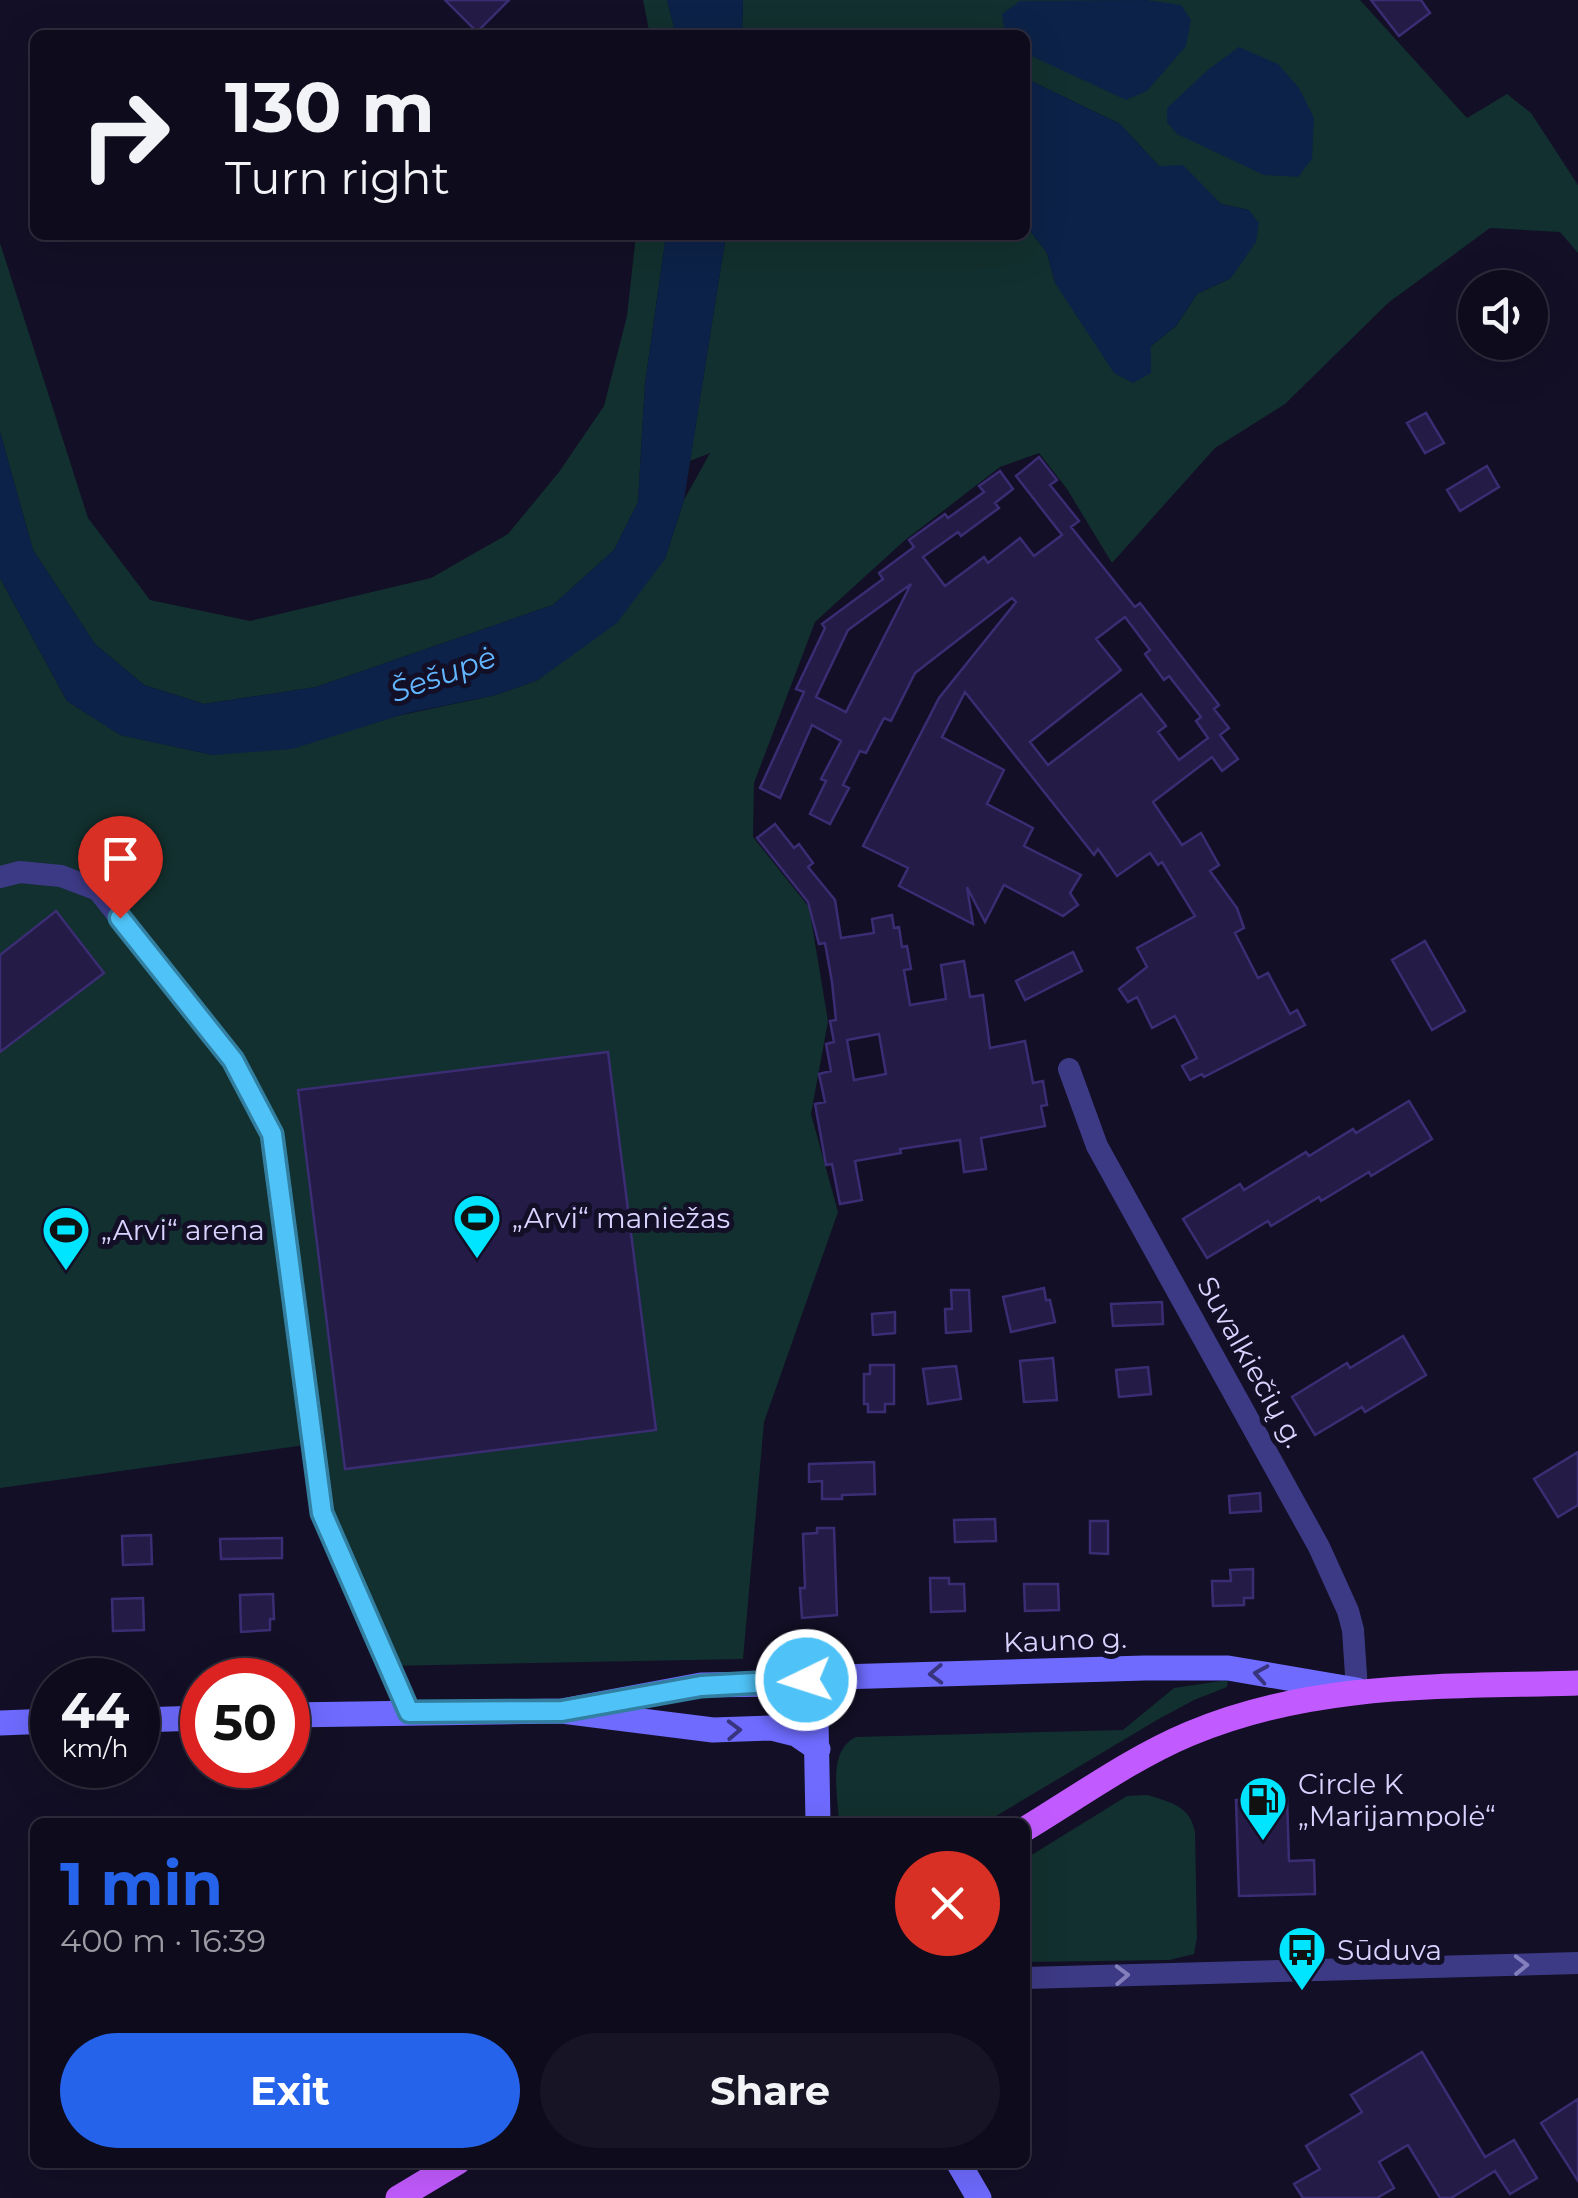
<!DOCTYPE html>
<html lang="en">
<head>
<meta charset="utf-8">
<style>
	:root { --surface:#0e0b1c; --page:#171425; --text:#f1f3f6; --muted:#9b9ba3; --line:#2e2b3b; --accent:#2563eb }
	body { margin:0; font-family:Montserrat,sans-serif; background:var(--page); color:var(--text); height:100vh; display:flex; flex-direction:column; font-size:38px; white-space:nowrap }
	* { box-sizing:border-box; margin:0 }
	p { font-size:32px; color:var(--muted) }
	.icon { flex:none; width:55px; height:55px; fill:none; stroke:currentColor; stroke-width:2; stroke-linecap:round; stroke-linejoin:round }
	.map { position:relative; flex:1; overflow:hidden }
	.side { position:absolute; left:30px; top:1818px; width:1000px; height:350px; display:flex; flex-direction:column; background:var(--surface); border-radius:15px; box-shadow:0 10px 40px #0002,0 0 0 2px var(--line) }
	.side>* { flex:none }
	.banner { position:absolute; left:30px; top:30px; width:1000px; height:210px; border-radius:15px; box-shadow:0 10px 40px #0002,0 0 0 2px var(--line); background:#0e0b1c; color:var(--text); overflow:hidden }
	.tools { position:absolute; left:1458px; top:270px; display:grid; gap:20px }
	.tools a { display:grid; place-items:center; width:90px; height:90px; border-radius:50%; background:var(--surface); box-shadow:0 10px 40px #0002,0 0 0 2px var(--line); font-size:50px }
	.speed { position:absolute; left:30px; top:1658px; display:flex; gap:20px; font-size:50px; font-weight:700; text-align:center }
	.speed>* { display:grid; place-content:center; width:130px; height:130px; border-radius:50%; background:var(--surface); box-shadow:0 10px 40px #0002,0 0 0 2px var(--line); line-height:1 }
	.speed small { font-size:25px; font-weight:400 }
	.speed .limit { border:15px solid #d22; background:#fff; color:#111 }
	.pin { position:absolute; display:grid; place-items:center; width:85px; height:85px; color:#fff; margin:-102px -42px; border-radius:50% 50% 50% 0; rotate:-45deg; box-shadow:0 0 10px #0007 }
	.pin .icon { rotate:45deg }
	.me { position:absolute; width:110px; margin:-55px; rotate:266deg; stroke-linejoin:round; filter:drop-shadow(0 0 8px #0008) }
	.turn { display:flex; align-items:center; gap:35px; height:210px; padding:0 30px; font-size:45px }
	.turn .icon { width:130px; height:130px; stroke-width:2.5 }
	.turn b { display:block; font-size:70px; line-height:85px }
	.round { display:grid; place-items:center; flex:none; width:105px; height:105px; border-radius:52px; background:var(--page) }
	.head { display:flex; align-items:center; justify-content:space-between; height:170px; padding:0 30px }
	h1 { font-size:60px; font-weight:700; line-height:75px; color:var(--accent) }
	.cta { display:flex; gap:20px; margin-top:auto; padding:20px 30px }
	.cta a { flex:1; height:115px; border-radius:60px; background:var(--accent); color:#fff; font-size:40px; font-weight:700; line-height:115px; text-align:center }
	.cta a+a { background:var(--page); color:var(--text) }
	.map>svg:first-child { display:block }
	.green { fill:#12302f }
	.water { fill:#0c2248 }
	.building { fill:#241b47; stroke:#3b2d73; stroke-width:2.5; fill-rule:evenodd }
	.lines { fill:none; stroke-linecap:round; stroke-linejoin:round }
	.street { stroke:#3d3a85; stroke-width:22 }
	.secondary { stroke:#6f6bff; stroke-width:25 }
	.primary { stroke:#c25bff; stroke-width:25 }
	.oneway { stroke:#38347d }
	.oneway2 { stroke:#837fbc }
	.route-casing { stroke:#337fa1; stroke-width:25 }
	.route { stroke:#4fc3f7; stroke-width:18 }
	.labels { text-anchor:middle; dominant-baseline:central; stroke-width:10; stroke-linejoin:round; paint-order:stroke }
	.poi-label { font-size:28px; fill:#d9d4ff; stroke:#130f26; text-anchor:start }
	.street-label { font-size:28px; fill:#d9d4ff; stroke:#130f26 }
	.water-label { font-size:30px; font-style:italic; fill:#62b6ff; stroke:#130f26 }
</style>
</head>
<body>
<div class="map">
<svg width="1578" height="2198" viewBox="0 0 1578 2198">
	<rect width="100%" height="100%" fill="#130f26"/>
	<path class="green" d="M643,0H667L676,35H650Z
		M743,0H1360L1467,118L1507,94L1531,113L1578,185V253L1560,232L1490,228L1388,303L1285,404L1215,448L1112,563L1067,489L1039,453L1000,467L904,541L815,622L754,783L753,837L809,907L828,1021L811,1114L838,1212L764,1422L743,1659L387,1666L322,1513L312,1444L0,1488V578L67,701L121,735L213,755L496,695L538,680L665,559L684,500L710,453L690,461L726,235H1025V224L1047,253L1055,283L1151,346L1176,326L1197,294L1231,278L1249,210L1221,204L1183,166H1159L1120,124L1025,78V35H742Z
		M636,235H666L645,384L638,502L614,550L553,605L316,687L204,704L144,685L95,644L33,550L0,432V243L88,518L150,600L250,621L431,578L508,534L559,472L604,406L627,316Z
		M1228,1680L1227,1687L1194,1700L1157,1720L986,1822H839C838,1795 827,1751 856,1737L1123,1730L1174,1688Z
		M1148,1795C1172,1803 1190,1806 1195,1832L1197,1938L1194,1954L1169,1960L1025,1962V1859L1127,1796Z"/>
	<path class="water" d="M667,0H743L742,35H676Z
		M1146,0L1181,5L1191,20L1186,46L1147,91L1126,100L1025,53V35H1005L1002,14L1020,1Z
		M1239,47L1278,64L1299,88L1314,118L1312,159L1298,177L1264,175L1177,134L1167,122V108L1209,69Z
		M1025,78L1120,124L1159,166L1183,165L1221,204L1249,210L1259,223L1256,242L1231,278L1197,294L1176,326L1151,346V373L1133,383L1114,373L1055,283L1047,253L1025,224Z
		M666,235H726L684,500L665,559L617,623L538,680L496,695L408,713L292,749L213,755L120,735L67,701L0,578V432L33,550L95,644L144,685L204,704L316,687L553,605L614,550L638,502L645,384Z"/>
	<path class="building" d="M445,0H509L477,32Z
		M1371,0H1421L1430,13L1399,36Z
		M1426,413L1444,443L1425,453L1407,423Z
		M1039,457L1057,480L1050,485L1079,521L1071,527L1135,607L1140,603L1219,705L1214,709L1229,728L1220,735L1238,759L1222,771L1212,757L1153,802L1182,845L1201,833L1219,865L1210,871L1237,908L1244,928L1235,933L1258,978L1268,973L1290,1014L1297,1010L1305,1025L1204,1077L1202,1074L1190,1080L1182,1066L1197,1058L1175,1016L1152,1028L1137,997L1128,1002L1119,989L1147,967L1137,948L1195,916L1162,862L1158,865L1150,853L1117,876L1098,849L1094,855L965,692L942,737L1004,770L987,804L1033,828L1024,846L1081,875L1070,893L1078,905L1063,916L1004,885L985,922L967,887L973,924L899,886L908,868L863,846L939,698L1016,602L1012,598L915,673L891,721L884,718L866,753L860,751L843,785L849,788L830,824L810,814L826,781L821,779L841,741L812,725L780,798L760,788L804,692L796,689L825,628L822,624L883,579L879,573L914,547L909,540L945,514L948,518L984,492L979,486L1000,471L1013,489L995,503L999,508L961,536L958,532L923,557L945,586L984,557L988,563L1020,538L1034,556L1062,535L1016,476ZM911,584L846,712L816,697L848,630ZM1125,617L1150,650L1145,654L1164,680L1169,676L1201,717L1196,721L1208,738L1179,760L1158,732L1166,726L1141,694L1048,765L1030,742L1121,670L1096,639Z
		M1487,466L1499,487L1460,511L1447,490Z
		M775,824L794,848L799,844L813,863L808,867L835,900L841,938L874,933L872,919L892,915L894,928L899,927L902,947L907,946L911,969L904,970L910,1005L946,999L941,965L964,961L970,997L983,995L990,1048L1025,1041L1033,1083L1043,1081L1047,1105L1041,1106L1045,1126L981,1138L986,1169L964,1172L960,1140L900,1149L901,1153L855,1161L862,1200L840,1204L832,1164L826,1165L815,1104L825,1102L819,1074L831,1071L826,1044L834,1042L830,1021L836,1020L832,982L825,943L819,944L808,902L757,838ZM879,1034L886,1074L854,1080L847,1040Z
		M56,911L104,973L0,1052V955Z
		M1425,941L1465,1011L1432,1030L1392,960Z
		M1073,952L1082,971L1025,1000L1016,981Z
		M608,1052L656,1430L345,1469L298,1090Z
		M1409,1101L1432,1139L1371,1176L1369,1172L1321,1201L1319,1197L1271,1226L1268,1221L1207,1258L1183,1219L1240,1184L1244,1190L1306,1152L1309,1156L1353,1129L1356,1133Z
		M1044,1288L1046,1300H1050L1055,1322L1011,1332L1003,1297Z
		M951,1290H969L971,1331L946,1333L945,1309H952Z
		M1162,1302L1163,1324L1113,1326L1111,1304Z
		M895,1312V1333L873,1335L872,1314Z
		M1403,1336L1426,1375L1365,1412L1362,1407L1315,1435L1292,1397L1347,1363L1350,1368Z
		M1053,1358L1057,1400L1024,1402L1020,1361Z
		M870,1365H894V1404H885V1412H868V1404H864V1374H870Z
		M956,1366L961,1399L928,1404L923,1369Z
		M1148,1367L1151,1394L1119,1397L1116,1370Z
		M1578,1452V1505L1558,1517L1534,1479Z
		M874,1462L875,1494L842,1495V1499H822V1481L809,1482V1464Z
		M1260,1493L1261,1511L1230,1513L1229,1496Z
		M995,1519L996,1541L955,1542L954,1520Z
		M1090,1521H1108V1554L1090,1553Z
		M817,1528H834L837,1615L802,1618L800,1588H805L803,1534L817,1533Z
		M151,1535L152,1564L123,1565L122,1536Z
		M282,1538V1558L221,1559L220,1539Z
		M1253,1569V1598H1244V1605L1213,1606L1212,1581H1231L1230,1570Z
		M930,1578H949V1584H964L965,1611L931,1612Z
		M1024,1584H1058L1059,1610L1025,1611Z
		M273,1594L274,1619H270V1630L241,1632L240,1595Z
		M143,1598L144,1630L113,1631L112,1599Z
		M1287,1798L1289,1861L1314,1860L1315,1894L1239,1896L1236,1800Z
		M1422,2052L1485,2157L1514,2140L1537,2178L1510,2194L1495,2171L1451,2198H1440L1408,2145L1379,2162L1394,2188L1377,2198H1303L1294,2184L1320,2169L1306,2146L1362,2112L1351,2095Z
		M1578,2099V2181L1541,2123Z"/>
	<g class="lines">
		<path class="street" d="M0,877L20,872L61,876L98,890L233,1060L272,1134L322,1513L409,1712
			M1069,1069L1097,1146L1319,1547L1348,1611L1353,1630L1357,1690
			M1025,1978L1578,1963"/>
		<path class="secondary" d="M773,1684L799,1698L816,1719L818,1822
			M562,1711L701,1685L773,1684L839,1677L1145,1668H1228L1357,1690
			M288,1715L562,1711L713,1730L772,1728L796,1734L818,1749
			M138,1720L202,1718
			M0,1723L52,1721
			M958,2162L979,2198"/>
		<path class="primary" d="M1025,1829C1078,1797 1132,1758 1189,1734C1315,1681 1445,1687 1578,1683
			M398,2198L458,2162"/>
	</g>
	<defs><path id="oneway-chevron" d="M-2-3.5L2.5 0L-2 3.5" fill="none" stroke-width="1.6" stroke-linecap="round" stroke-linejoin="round" transform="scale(2.5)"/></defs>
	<g class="oneway">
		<use href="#oneway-chevron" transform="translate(936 1674) rotate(178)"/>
		<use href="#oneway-chevron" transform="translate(1261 1674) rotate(-170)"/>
		<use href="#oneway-chevron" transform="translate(734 1730) rotate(-2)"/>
	</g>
	<g class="oneway2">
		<use href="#oneway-chevron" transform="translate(1521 1965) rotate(-1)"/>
		<use href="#oneway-chevron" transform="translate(1122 1975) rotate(-2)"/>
	</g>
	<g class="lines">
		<g class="route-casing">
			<path id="route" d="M120,918L233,1060L272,1134L322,1513L409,1712L562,1711L701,1686L806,1680"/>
		</g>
		<use href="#route" class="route"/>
	</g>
	<defs>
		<g id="stadium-pin" transform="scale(2.5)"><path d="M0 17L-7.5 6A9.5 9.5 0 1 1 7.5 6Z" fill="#00e5ff" stroke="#130f26"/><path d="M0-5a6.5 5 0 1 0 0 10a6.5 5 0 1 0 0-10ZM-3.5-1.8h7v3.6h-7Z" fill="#111"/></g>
		<g id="fuel-pin" transform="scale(2.5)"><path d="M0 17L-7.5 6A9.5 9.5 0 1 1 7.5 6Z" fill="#00e5ff" stroke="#130f26"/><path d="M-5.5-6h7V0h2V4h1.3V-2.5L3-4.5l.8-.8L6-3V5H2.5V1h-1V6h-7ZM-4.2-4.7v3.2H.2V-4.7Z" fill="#111"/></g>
		<g id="bus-pin" transform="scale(2.5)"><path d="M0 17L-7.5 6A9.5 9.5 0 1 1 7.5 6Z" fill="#00e5ff" stroke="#130f26"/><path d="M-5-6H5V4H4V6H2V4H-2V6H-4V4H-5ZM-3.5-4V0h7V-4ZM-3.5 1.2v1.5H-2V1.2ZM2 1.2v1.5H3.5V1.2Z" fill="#111"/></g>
	</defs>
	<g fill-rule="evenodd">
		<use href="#stadium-pin" x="477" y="1218"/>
		<use href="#stadium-pin" x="66" y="1230"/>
		<use href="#fuel-pin" x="1263" y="1800"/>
		<use href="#bus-pin" x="1302" y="1950"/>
	</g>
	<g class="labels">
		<g class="poi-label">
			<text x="512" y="1218">„Arvi“ maniežas</text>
			<text x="101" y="1230">„Arvi“ arena</text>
			<text x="1298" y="1784">Circle K<tspan x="1298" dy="32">„Marijampolė“</tspan></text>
			<text x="1337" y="1950">Sūduva</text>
		</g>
		<g class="street-label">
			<text transform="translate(1251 1362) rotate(61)">Suvalkiečių g.</text>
			<text transform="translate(1065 1640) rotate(-2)">Kauno g.</text>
		</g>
		<g class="water-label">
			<text transform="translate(443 674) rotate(-20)">Šešupė</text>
		</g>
	</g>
</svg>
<div class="tools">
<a><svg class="icon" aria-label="sound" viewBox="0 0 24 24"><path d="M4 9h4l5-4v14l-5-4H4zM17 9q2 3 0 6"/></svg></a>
</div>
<div class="speed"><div>44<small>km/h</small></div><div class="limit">50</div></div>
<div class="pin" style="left:120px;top:918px;background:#d93025"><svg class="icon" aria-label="arrive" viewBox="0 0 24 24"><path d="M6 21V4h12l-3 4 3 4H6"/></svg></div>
<svg class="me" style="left:806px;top:1680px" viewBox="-20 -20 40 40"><circle r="17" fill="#4fc3f7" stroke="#fff" stroke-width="3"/><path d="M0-11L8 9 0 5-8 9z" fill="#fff"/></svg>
<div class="banner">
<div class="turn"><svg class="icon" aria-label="right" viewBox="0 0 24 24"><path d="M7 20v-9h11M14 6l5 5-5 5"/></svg><div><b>130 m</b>Turn right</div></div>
</div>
<section class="side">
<div class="head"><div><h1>1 min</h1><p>400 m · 16:39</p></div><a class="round" style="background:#d93025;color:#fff"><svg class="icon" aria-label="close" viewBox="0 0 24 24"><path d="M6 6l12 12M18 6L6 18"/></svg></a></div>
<div class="cta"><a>Exit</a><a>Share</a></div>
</section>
</div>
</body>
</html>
